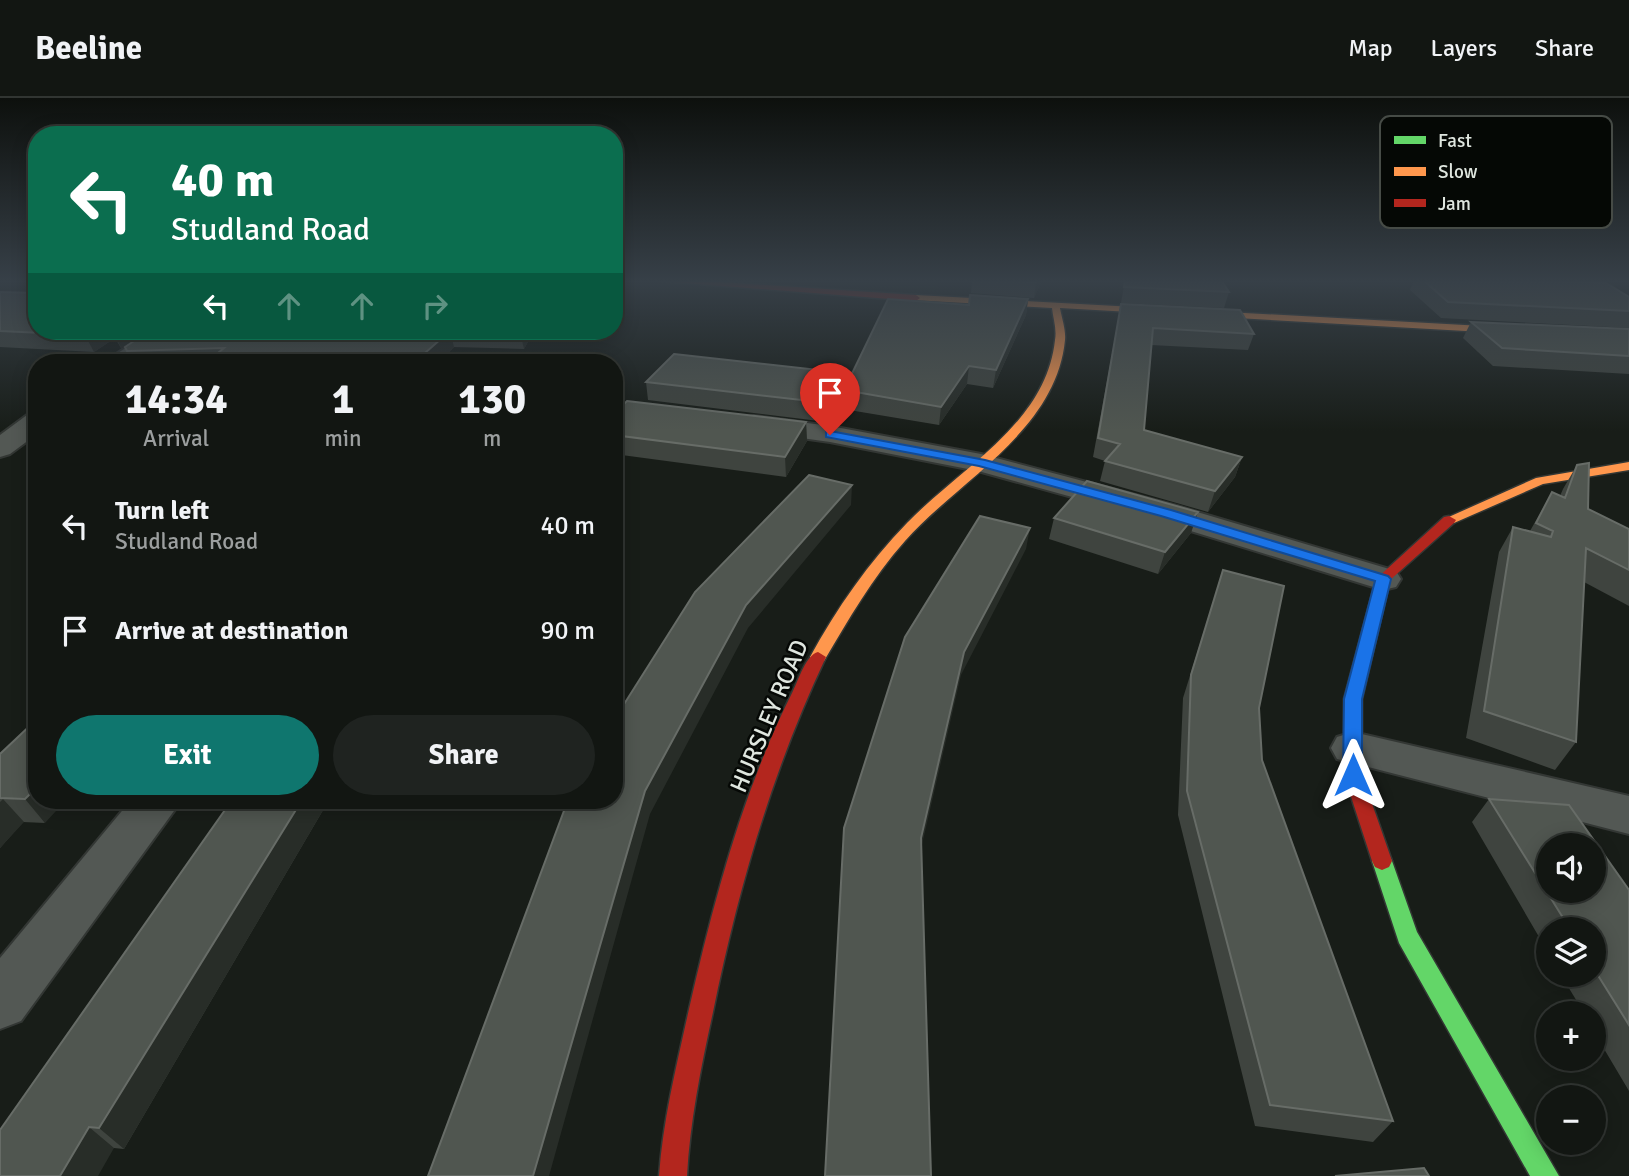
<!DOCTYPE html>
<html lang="en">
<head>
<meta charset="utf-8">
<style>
	:root { --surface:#121612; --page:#1f2320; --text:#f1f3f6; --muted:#9c9f9f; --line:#313532; --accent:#0f766e }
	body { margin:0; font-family:Signika,sans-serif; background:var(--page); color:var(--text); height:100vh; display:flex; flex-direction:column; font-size:26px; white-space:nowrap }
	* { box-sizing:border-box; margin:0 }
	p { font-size:23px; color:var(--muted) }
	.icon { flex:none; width:38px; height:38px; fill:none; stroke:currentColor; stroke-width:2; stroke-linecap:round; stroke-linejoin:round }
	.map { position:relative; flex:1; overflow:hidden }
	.details { position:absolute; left:28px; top:256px; width:595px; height:455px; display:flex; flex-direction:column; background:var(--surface); border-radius:28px; box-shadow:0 4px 18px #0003,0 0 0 2px var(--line) }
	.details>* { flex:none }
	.banner { position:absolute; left:28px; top:28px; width:595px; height:214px; border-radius:28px; box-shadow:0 4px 18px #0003,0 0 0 2px var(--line); background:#0b6e4f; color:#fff; overflow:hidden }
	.tools { position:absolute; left:1536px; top:735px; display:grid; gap:14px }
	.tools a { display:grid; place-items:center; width:70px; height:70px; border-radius:50%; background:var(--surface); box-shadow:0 4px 18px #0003,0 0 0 2px var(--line); font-size:35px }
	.pin { position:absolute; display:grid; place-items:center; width:60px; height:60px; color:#fff; margin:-72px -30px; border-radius:50% 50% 50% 0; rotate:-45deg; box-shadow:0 0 7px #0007 }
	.pin .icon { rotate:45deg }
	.me { position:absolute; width:77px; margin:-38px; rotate:0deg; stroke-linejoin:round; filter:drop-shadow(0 0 5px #0008) }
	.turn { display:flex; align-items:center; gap:24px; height:147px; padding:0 28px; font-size:32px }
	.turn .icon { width:91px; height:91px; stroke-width:2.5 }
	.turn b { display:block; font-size:49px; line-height:60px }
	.lanes { display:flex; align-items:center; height:66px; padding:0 28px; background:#0003; justify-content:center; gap:35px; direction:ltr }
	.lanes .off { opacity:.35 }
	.eta { display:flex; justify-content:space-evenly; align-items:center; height:119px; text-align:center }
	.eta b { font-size:42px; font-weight:800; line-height:49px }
	.action { display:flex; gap:14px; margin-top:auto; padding:14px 28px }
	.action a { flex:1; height:80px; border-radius:42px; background:var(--accent); color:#fff; font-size:28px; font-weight:800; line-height:80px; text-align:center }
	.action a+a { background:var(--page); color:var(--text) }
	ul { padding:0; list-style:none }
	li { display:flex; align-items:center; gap:21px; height:105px; padding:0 28px }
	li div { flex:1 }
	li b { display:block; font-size:26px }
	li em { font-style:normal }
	header { display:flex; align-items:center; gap:42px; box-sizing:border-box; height:98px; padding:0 35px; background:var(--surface); border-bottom:2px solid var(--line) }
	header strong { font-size:33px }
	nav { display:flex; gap:38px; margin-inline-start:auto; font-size:24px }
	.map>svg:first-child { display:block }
	.built { fill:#172618 }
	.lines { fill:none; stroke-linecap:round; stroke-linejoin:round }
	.street-casing { stroke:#333734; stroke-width:4 }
	.fast-casing { stroke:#333734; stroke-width:3 }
	.slow-casing { stroke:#333734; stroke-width:3 }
	.jam-casing { stroke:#333734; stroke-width:3 }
	.street { fill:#535854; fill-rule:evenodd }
	.fast { fill:#63d668; fill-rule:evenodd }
	.slow { fill:#ff974d; fill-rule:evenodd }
	.jam { fill:#b3261e; fill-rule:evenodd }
	.wall { fill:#3f443f }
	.shaded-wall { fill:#282d28 }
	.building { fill:#505650; stroke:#676c67; stroke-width:2; fill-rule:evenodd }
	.route { fill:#1a73e8; stroke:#114b97; stroke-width:2 }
	.labels { text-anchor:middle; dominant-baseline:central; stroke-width:5; stroke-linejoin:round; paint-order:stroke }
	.street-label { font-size:24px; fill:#dfe6df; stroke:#050805 }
	.key { fill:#050805; stroke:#464b46; stroke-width:2 }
	.key-label { font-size:19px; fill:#dfe6df }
</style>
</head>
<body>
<header>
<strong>Beeline</strong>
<nav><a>Map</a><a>Layers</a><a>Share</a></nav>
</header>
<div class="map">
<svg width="1629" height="1078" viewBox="0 0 1629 1078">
	<rect width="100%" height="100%" fill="#181d18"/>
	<path class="built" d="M818,182H939L935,193L817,184Z"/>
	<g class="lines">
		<g class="street-casing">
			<path id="street" d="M151,233H176L135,264H108L112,259Z
				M37,315V336L10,356L0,359V337L27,317Z
				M754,318L830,328L981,356L1177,408L1396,473L1401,481L1396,489L1383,492L1155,422L978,373L830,344L744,332L740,326L744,320Z
				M1353,634L1629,698V736L1337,661L1331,650L1337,639Z
				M131,702H182L21,923L0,931V860Z"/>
		</g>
		<g class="fast-casing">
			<path id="fast" d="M1382,754L1389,757L1392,763L1417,834L1559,1078H1530L1399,845L1372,763L1375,757Z"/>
		</g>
		<g class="slow-casing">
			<path id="slow" d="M916,197L1519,230L1524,233L1519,236L1060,210C1062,221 1066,232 1065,242C1056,333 960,381 905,443C872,480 849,521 824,563H812L810,559C837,510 868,465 907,425C961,369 1046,326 1055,242C1057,231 1053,220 1052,210L913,202L912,200Z
				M1629,364V372L1543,386L1454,425H1444L1442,422L1536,380Z"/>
		</g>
		<g class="jam-casing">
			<path id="jam" d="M647,182H689L916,197L920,200L916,203Z
				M1449,418L1456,422L1454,425L1390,482L1362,601V677L1392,763L1389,769L1382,772L1375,769L1372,763L1344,677V601L1376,481L1444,419Z
				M818,554L826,559C772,673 738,791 713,914C701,969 690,1023 687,1078H659C663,1021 677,966 689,911C714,802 743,692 793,593C799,581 806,557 818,554Z"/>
		</g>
		<use href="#street" class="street"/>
		<use href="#fast" class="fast"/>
		<use href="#slow" class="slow"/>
		<use href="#jam" class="jam"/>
	</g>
	<path class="wall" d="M972,182H1042L1034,200L971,195Z
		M1125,182L1229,194L1224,210L1121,205Z
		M1414,182H1538L1629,199V230L1441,220L1410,192Z
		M0,194L37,233H147L121,250L115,240L94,254L0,249Z
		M1028,201L1026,217L993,290L967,286L939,327L843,311L844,292L969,207Z
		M1121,206L1254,236L1248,252L1151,247L1144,332L1242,359L1235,379L1208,414L1100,383L1105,363L1093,359Z
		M1471,224L1629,231V276L1493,268L1463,240Z
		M149,233H534L524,251L454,249L439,264H132L125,249Z
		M646,284L837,292L819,323L648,302Z
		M614,316L806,324L807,343L786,379L614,356Z
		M1577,367L1588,411L1629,431V508L1584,484L1576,644L1555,672L1466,640L1499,454L1513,429L1530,433L1552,394L1560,398L1563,391Z
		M1054,420L1191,435L1158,476L1049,441Z
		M1223,472L1259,610L1262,662L1393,1023L1373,1044L1255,1028L1178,717L1183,600Z
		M0,656L45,725L23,724L0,750Z
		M1489,701L1629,792V993L1594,934V915H1584L1561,877H1594V831H1549V856L1472,724Z
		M232,702H329L124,1051L114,1050L0,1078Z"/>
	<path class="shaded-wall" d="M1037,182H1042L1034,200L1036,184Z
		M1028,201L1026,217L993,290L996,272Z
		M92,233H111L115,240L94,254L85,237Z
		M113,233H147L121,250Z
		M450,233L454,249L439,264H418L417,262Z
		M521,233H534L524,251L520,234Z
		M969,268L967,286L939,327L941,309Z
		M837,274V292L819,323V304Z
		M806,324L807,343L786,379L785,359Z
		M1242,359L1235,379L1208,414L1215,393Z
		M852,387L851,407L748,530L650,716L549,1078H533L645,693L746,507Z
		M1198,414L1191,435L1158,476L1165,454Z
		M1030,430L1026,451L961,577L918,764L921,740L964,554Z
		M37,689V702H66L45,725L25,701Z
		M3,701L24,724L0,750V704Z
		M302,702H329L124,1051L99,1030Z
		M89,1029L114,1050L98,1078H60Z"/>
	<path class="building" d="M1002,182H1037L1036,184Z
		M1125,182H1221L1229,194L1124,189Z
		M1423,182H1538L1606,185L1629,199V213L1448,204Z
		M0,194L37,195V233H92L85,237L0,233Z
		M970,197L1028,201L996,272L969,268L941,309L844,292L888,201L969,207Z
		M1121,206L1240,212L1254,236L1153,230L1144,332L1242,359L1215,393L1105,363L1120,346L1098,340Z
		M1471,224L1629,231V258L1502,250Z
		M149,233H450L417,262L380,261L377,264H207L224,250L127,253L125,249Z
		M458,233H521L520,234Z
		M674,256L837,274L819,304L646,284Z
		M627,303L806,324L785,359L614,337V316Z
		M1589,365L1588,411L1629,431V472L1586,450L1576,644L1484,613L1513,429L1551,439L1553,433L1536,425L1552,394L1565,400L1577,367Z
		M809,377L852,387L746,507L645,693L533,1078H428L568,702H614V622L695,494Z
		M1087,383L1198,414L1165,454L1054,420Z
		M980,418L1030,430L964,554L921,740L931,1078H825L844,730L905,539Z
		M1223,472L1284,488L1259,610L1262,662L1393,1023L1270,1007L1187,693L1191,577Z
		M37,621V689L25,701L0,700V656Z
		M1489,701L1569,707L1629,792V927L1594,871V831H1570ZM1549,747H1594V793H1549Z
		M232,702H302L99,1030L89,1029L60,1078H0V1032Z
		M1424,1070L1429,1078H1335Z"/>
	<linearGradient id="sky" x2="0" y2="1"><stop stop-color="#0d100d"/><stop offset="0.55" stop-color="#374048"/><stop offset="1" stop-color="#374048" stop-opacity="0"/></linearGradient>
	<rect width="1629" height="333" fill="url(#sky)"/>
	<path class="route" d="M830,333L985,362L1171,412L1388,478L1391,481L1362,601V677L1360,682H1346L1343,677L1344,601L1375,483L1161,418L979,368L826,339V334Z"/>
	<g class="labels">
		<g class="street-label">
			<text transform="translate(769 618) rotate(-67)">HURSLEY ROAD</text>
		</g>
	</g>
	<rect x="1380" y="18" width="232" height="112" rx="10" class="key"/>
	<rect x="1394" y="38" width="32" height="8" fill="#63d668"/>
	<rect x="1394" y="69" width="32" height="9" fill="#ff974d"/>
	<rect x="1394" y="101" width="32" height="8" fill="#b3261e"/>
	<g class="key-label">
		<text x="1438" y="49">Fast</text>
		<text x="1438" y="80">Slow</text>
		<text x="1438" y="112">Jam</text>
	</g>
</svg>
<div class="tools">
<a><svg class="icon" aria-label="sound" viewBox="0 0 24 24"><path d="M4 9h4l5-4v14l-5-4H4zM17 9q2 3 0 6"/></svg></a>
<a><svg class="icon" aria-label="layers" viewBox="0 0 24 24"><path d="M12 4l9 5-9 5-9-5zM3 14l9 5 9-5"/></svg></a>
<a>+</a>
<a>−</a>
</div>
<div class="pin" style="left:830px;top:337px;background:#d93025"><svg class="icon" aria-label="arrive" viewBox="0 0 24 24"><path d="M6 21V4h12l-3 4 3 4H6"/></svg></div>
<svg class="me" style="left:1353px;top:677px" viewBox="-20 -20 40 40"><path d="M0-17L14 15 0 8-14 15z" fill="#1a73e8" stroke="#fff" stroke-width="4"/></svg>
<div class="banner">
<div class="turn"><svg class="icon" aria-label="left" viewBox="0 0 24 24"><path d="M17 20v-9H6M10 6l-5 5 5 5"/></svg><div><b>40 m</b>Studland Road</div></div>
<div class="lanes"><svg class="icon" aria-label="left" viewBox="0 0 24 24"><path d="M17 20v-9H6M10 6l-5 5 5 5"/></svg><svg class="icon off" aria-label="ahead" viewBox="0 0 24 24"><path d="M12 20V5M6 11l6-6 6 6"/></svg><svg class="icon off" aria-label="ahead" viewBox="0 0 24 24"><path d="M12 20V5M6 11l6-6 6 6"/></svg><svg class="icon off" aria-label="right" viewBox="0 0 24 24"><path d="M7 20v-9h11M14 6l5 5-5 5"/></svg></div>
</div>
<section class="details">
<div class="eta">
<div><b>14:34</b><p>Arrival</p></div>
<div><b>1</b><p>min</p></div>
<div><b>130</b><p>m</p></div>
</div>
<ul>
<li><svg class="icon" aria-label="left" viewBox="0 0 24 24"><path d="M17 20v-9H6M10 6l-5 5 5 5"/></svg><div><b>Turn left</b><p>Studland Road</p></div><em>40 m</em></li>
<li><svg class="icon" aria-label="arrive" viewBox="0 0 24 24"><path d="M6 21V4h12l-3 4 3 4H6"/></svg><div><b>Arrive at destination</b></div><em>90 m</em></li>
</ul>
<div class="action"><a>Exit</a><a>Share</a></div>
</section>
</div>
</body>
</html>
